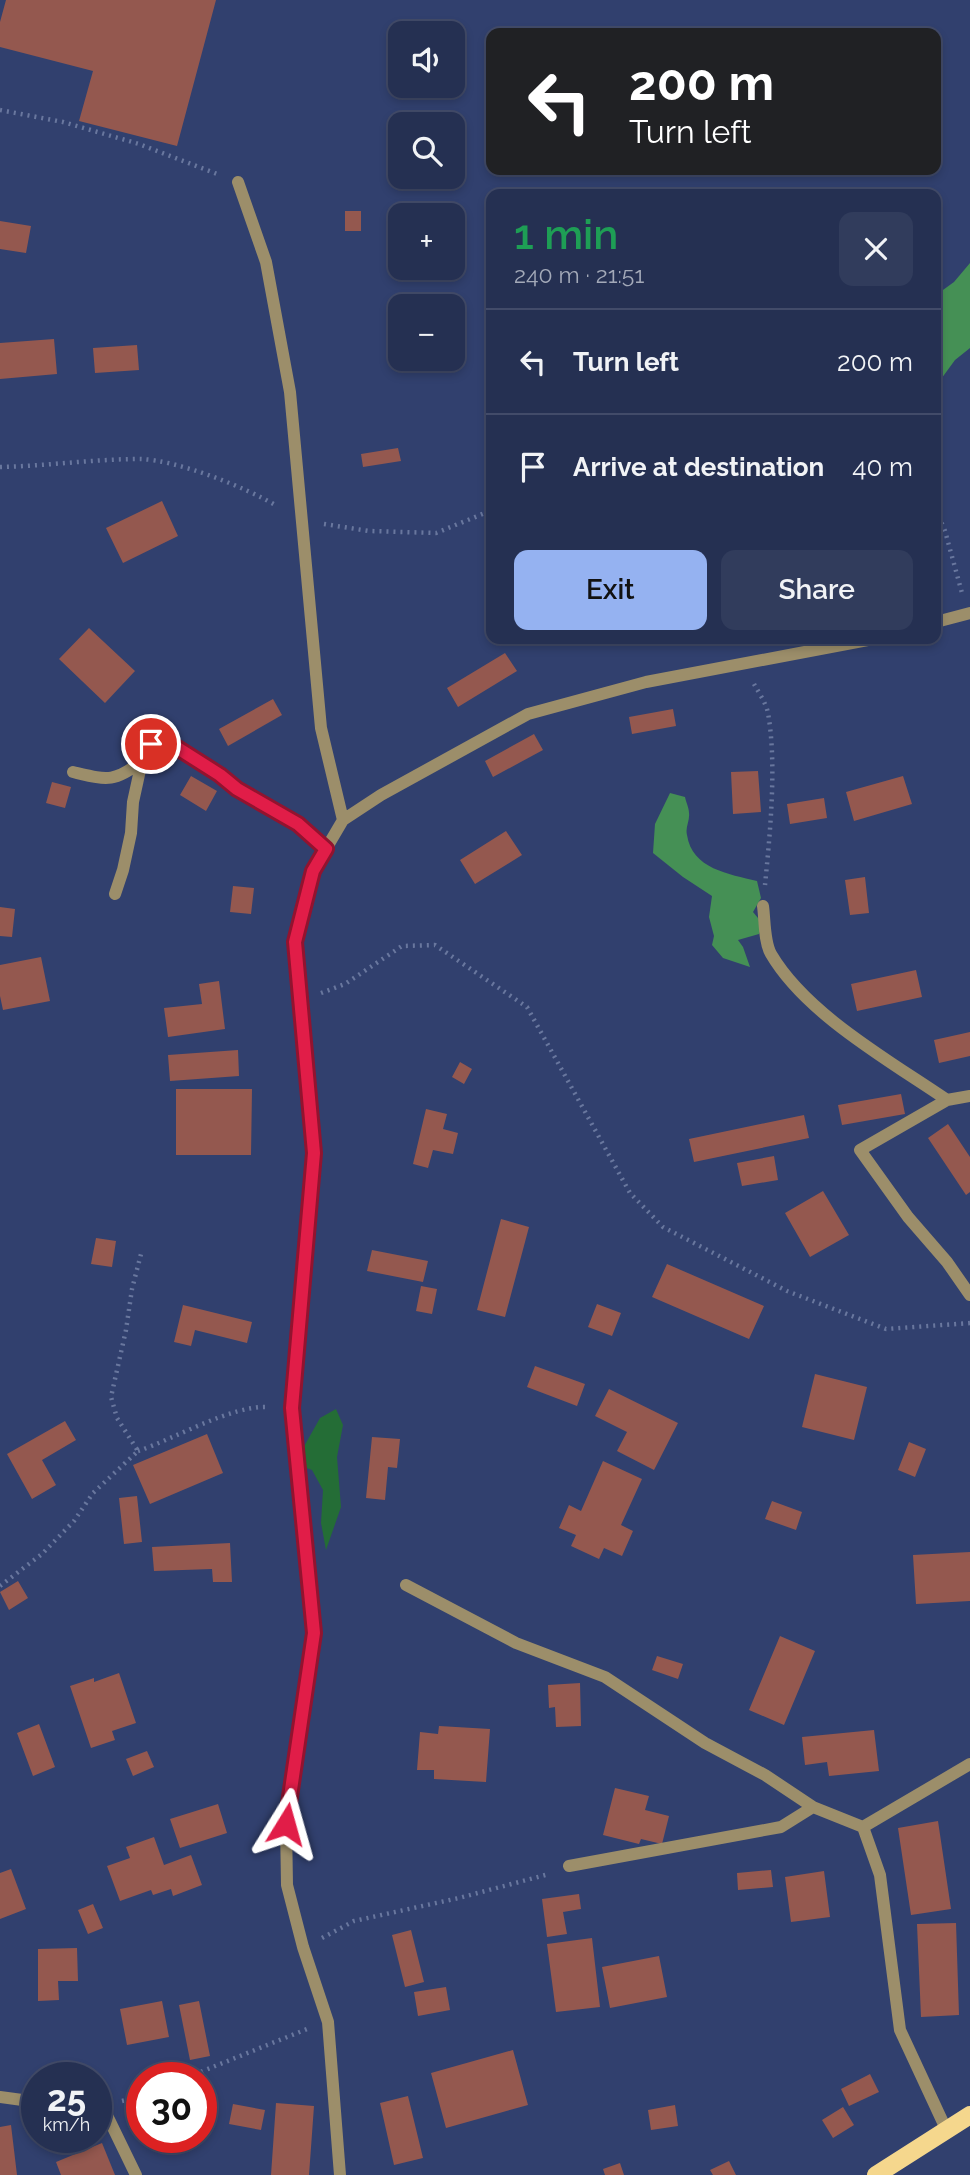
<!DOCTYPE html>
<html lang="en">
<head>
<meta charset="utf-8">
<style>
	:root { --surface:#253052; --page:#313c5c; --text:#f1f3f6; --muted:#a3a9b8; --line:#424b69; --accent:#95b2f1 }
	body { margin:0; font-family:Raleway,sans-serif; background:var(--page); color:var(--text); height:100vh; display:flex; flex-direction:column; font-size:26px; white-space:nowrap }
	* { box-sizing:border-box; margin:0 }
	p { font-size:23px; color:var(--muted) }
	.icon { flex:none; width:38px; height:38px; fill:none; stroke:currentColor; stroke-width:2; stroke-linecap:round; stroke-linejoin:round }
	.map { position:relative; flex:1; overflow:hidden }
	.details { position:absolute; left:486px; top:189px; width:455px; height:455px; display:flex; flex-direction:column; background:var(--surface); border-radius:14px; box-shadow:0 4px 10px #0003,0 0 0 2px var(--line) }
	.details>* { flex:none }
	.guide { position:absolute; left:486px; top:28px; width:455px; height:147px; border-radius:14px; box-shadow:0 4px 10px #0003,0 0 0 2px var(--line); background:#202124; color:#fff; overflow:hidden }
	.tools { position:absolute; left:388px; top:21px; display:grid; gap:14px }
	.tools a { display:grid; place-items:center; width:77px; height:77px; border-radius:14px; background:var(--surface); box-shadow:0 4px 10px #0003,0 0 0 2px var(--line); font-size:35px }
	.speed { position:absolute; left:21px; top:2062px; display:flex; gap:14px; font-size:35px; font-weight:700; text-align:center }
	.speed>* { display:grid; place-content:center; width:91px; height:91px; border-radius:50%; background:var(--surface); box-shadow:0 4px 10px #0003,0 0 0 2px var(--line); line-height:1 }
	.speed small { font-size:18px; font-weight:400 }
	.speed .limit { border:10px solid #d22; background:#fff; color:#111 }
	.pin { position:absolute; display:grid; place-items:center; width:60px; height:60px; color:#fff; margin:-30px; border:4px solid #fff; border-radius:50%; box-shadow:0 2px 7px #0007 }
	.me { position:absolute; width:77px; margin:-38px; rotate:8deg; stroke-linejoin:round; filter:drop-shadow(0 0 5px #0008) }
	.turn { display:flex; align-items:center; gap:24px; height:147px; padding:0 28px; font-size:32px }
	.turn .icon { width:91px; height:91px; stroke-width:2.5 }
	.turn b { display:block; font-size:49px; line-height:60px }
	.round { display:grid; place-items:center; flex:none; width:74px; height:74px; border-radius:14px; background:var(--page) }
	.headline { display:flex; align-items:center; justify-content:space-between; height:119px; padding:0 28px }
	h1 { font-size:42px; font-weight:600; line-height:52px; color:#1e9e55 }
	.primary-button { display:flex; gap:14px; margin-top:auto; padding:14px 28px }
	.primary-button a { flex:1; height:80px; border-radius:14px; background:var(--accent); color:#111; font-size:28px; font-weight:600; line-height:80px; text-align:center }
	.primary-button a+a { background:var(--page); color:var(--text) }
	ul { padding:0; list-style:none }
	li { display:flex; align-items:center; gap:21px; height:105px; padding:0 28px; border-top:2px solid var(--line) }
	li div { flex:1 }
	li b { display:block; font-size:26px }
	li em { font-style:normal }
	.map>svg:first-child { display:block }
	.green { fill:#246d36 }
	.forest { fill:#459055 }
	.building { fill:#94584f }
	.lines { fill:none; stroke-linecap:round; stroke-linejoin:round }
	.path { stroke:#69779e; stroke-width:4.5; stroke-dasharray:2 5; stroke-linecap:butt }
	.minor { stroke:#9c8e6a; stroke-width:12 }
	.major { stroke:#f5d78d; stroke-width:18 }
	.route-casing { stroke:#92132f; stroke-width:18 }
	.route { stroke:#e11d48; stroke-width:12 }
</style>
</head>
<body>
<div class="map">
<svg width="970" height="2175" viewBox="0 0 970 2175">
	<rect width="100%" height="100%" fill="#31406e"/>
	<path class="green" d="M336,1409L343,1425L337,1457L341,1507L326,1550L321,1523L323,1490L312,1470L299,1465L302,1450L320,1418Z"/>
	<path class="forest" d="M970,263V348L955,360L936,386V295L954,282Z
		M670,793L685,797C686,802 689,808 689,813C690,821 685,827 687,835C692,869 729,874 757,881L761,898L753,912L763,924L759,934L738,940L743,947L750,967L723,958L712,945L714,936L709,917L712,896L683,877L653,853L655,824Z"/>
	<path class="building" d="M6,0H216L177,146L79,121L93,71L0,47V22Z
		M345,211H361V231H345Z
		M0,221L31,226L26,253L0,249Z
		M54,339L57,374L0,379V343Z
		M137,345L139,370L95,373L93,348Z
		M398,448L401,461L363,467L361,454Z
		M162,501L178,536L123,563L106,528Z
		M89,628L135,671L105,703L59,659Z
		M505,653L517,671L458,707L447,688Z
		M273,699L282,715L228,746L219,729Z
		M673,709L676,726L632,734L629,717Z
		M534,734L543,750L493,777L485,761Z
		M758,771L761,812L733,814L731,772Z
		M191,776L217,791L206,811L180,795Z
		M903,776L912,804L854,821L846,792Z
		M52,782L71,787L65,808L46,803Z
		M824,798L827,818L790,824L787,804Z
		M506,831L522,855L475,884L460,860Z
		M865,877L869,913L850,915L845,880Z
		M233,886L254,888L251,914L230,912Z
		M0,907L15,909L12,937L0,936Z
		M41,957L50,1001L3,1010L0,996V965Z
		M916,970L922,997L857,1011L851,984Z
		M219,981L225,1029L168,1037L164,1008L202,1004L199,984Z
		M970,1032V1056L939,1063L934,1040Z
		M238,1050L239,1076L170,1081L168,1055Z
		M460,1062L472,1069L464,1084L452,1077Z
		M176,1089H252L251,1155H176Z
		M901,1094L905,1114L842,1125L838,1105Z
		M426,1109L447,1114L443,1129L458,1133L453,1154L433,1150L428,1168L413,1164Z
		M804,1115L809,1138L694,1162L689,1139Z
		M948,1124L970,1157V1192L966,1195L928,1138Z
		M774,1156L778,1180L742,1186L737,1163Z
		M823,1191L849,1235L810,1257L785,1213Z
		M501,1219L529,1227L505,1317L477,1310Z
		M96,1238L116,1241L112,1267L91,1264Z
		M372,1250L428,1261L423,1282L367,1271Z
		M667,1264L764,1306L749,1339L652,1297Z
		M421,1286L437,1289L432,1314L416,1311Z
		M597,1304L621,1313L612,1336L588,1327Z
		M183,1305L252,1322L247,1343L195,1330L191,1346L174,1342Z
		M535,1366L585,1384L577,1406L527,1387Z
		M815,1374L867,1387L854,1440L802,1427Z
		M609,1389L678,1423L654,1470L617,1451L627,1432L595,1416Z
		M65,1421L76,1440L42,1460L56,1485L32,1499L7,1454Z
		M207,1434L223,1473L150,1504L133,1465Z
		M372,1437L400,1439L397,1468L388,1467L385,1500L366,1498Z
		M909,1442L926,1449L915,1477L898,1470Z
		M603,1461L642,1479L621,1525L633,1531L622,1556L604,1548L599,1559L571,1546L576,1535L559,1528L569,1505L581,1511Z
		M137,1496L142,1542L124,1544L119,1498Z
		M772,1501L802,1512L796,1530L765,1519Z
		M230,1543L232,1582H213L212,1569L154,1571L152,1547Z
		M970,1552V1601L916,1604L913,1555Z
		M18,1581L28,1598L9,1610L0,1592Z
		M780,1636L815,1651L784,1725L749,1710Z
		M657,1656L683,1664L678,1679L652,1670Z
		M119,1673L136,1723L112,1731L115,1740L91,1748L70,1686L94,1678V1682Z
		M580,1683L581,1726L556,1727L555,1707L549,1708L548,1685Z
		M39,1724L55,1767L33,1776L17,1733Z
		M439,1726L490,1729L486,1782L434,1779V1770H417L420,1732L438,1734Z
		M874,1730L879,1771L829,1776L827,1762L805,1765L802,1737Z
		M147,1751L154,1767L133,1776L126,1759Z
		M615,1788L649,1796L645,1810L669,1816L662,1844L641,1839L639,1844L603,1835Z
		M218,1804L227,1833L180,1848L170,1819Z
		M938,1821L951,1909L911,1915L898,1828Z
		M154,1837L164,1865L191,1855L202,1885L173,1896L171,1889L153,1895L151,1890L120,1901L107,1866L130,1858L126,1847Z
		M11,1869L26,1909L0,1919V1873Z
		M771,1870L773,1887L738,1890L737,1873Z
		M824,1871L830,1917L791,1922L785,1877Z
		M579,1894L581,1909L563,1912L567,1934L547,1937L542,1899Z
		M93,1904L103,1928L88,1934L78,1910Z
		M956,1923L959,2015L921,2017L917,1924Z
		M411,1930L424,1982L405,1987L392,1935Z
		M592,1938L600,2007L556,2012L547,1944Z
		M77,1948L78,1981H58L59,2000L38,2001V1949Z
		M659,1956L667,1997L610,2008L602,1967Z
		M446,1987L450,2010L418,2016L414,1992Z
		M162,2001L169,2037L127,2045L120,2009Z
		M199,2001L210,2056L190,2060L179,2005Z
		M513,2050L528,2105L446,2128L431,2073Z
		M870,2074L879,2092L849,2106L841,2089Z
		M408,2096L423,2158L394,2165L380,2103Z
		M276,2103L314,2106L309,2175H271Z
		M233,2104L265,2110L261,2130L229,2124Z
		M675,2105L678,2126L651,2130L648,2110Z
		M843,2107L854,2125L833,2138L822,2120Z
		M11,2125L17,2175H0V2127Z
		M102,2143L115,2175H61L56,2162Z
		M729,2161L736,2175H713L710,2170Z
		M620,2163L624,2175H605L603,2169Z"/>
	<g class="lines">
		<path class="path" d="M0,110L63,122L139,144L217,174
			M0,467C46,466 94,459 140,459C177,460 245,487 277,506
			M936,510L945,531L962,593
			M324,524L369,531L436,533L485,513H492
			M754,684C759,693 766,703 768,713C777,764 770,834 765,885
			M321,993L345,984L402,946L435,945L527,1007L630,1193L663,1227L787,1291L886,1329L970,1323
			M138,1451C174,1439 232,1405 268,1407
			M0,1586L42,1554L74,1521L93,1493L138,1451L117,1418L111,1397L126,1330L132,1289L141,1254
			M322,1938L354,1921L459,1898L549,1874
			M188,2077L307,2029
			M122,2101L142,2096"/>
		<path class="minor" d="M238,182L266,262L290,392L321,728L343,820
			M936,622L970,613
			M73,772C107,780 114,783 142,761
			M115,894L123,870L131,833L133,802L142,761L151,744L176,747L220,775L238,789L297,824L326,850
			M763,906C765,920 764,942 771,954C806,1014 890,1061 947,1100
			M970,1096L947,1100L860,1150L908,1217L947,1262L970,1295
			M406,1585L516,1643L605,1677L705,1743L765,1775L813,1807L863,1827L880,1875L900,2030L946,2129
			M863,1827L970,1764
			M569,1866L781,1827L813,1807
			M0,2097L37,2102
			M96,2105H102L136,2175
			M340,2175L328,2022L303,1947L287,1885L286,1824L314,1633L291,1408L314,1153L295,942L313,871L343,820L381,795L528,714L646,682L873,639"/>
		<path class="major" d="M876,2175L970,2115"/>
	</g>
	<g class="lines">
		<g class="route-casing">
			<path id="route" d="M151,744L176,747L220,775L237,789L298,824L326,849L313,871L295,942L314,1153L292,1408L314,1633L286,1824"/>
		</g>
		<use href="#route" class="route"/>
	</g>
</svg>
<div class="tools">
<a><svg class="icon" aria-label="sound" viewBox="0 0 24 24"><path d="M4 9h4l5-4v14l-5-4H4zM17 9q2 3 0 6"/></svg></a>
<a><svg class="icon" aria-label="search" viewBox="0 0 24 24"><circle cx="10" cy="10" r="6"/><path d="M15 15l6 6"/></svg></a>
<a>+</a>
<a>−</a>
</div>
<div class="speed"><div>25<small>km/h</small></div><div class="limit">30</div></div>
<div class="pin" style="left:151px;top:744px;background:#d93025"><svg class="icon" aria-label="arrive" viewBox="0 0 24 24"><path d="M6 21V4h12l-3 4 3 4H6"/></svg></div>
<svg class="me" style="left:286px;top:1824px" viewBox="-20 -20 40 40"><path d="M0-17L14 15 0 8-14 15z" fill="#e11d48" stroke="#fff" stroke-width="4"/></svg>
<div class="guide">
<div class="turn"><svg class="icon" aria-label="left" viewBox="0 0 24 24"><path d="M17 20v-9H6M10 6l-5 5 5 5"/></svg><div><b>200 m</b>Turn left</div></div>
</div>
<section class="details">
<div class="headline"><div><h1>1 min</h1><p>240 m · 21:51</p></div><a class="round"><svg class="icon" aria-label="close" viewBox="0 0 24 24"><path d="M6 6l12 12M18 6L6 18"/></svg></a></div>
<ul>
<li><svg class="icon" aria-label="left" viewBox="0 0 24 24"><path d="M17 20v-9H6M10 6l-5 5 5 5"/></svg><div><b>Turn left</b></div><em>200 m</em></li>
<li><svg class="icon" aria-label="arrive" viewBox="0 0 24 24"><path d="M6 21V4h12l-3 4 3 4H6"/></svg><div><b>Arrive at destination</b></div><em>40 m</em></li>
</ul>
<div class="primary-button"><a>Exit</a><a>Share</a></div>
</section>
</div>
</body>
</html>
